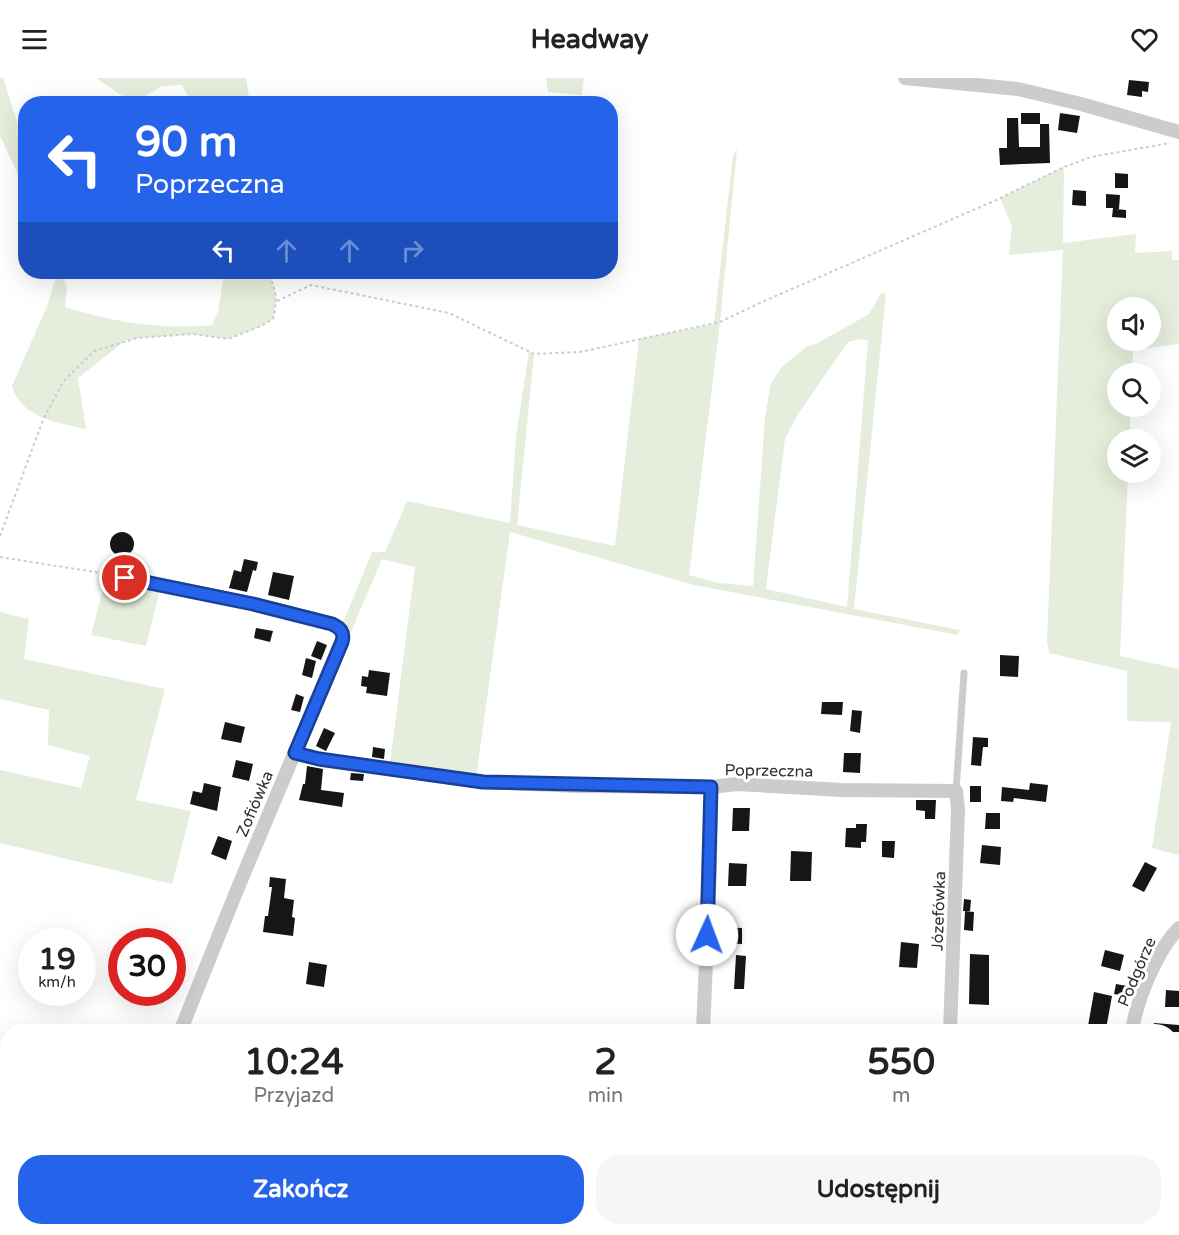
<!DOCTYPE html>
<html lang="pl">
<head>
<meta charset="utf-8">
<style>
	:root { --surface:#fff; --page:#f6f6f6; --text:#222; --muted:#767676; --accent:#2563eb }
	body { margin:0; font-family:"Varela Round",sans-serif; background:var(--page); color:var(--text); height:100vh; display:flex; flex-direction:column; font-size:22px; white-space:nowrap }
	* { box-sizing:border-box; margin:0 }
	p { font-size:20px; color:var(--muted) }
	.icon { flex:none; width:33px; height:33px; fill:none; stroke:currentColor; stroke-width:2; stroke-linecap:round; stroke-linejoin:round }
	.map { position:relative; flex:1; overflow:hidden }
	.side { position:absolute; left:0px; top:946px; width:1179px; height:212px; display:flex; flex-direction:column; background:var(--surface); border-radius:24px 24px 0 0; box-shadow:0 6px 24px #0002 }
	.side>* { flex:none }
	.top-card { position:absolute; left:18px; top:18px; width:600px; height:183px; border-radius:24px; box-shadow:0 6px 24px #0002; background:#2563eb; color:#fff; overflow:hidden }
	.buttons { position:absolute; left:1107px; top:219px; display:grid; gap:12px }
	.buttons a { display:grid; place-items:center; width:54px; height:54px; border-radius:50%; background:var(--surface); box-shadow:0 6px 24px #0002; font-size:30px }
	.speed { position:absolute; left:18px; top:850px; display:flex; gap:12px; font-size:30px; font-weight:700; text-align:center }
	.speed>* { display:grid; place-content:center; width:78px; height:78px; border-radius:50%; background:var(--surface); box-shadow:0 6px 24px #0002; line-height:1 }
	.speed small { font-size:15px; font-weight:400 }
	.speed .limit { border:9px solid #d22; background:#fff; color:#111 }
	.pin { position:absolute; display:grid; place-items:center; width:51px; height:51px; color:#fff; margin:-26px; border:3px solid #fff; border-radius:50%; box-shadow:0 2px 6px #0007 }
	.me { position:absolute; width:66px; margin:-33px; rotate:2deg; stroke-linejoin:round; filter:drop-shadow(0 0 4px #0008) }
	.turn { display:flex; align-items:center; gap:21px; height:126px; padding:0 18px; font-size:27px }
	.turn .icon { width:78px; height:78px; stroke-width:2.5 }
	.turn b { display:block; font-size:42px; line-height:51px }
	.lanes { display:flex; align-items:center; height:57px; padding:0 18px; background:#0003; justify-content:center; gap:30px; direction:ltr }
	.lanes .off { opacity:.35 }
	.eta { display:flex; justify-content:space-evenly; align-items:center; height:102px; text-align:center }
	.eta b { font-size:36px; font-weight:700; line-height:42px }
	.button { display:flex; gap:12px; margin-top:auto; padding:12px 18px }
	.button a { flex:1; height:69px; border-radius:24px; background:var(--accent); color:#fff; font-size:24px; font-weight:700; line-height:69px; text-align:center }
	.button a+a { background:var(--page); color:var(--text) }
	header { display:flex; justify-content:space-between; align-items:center; height:78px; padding:0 18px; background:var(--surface); font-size:27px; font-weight:700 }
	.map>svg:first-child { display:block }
	.green { fill:#e5eddc; fill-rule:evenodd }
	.building { fill:#161616 }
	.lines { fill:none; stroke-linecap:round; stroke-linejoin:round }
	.path { stroke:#ccc; stroke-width:2; stroke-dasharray:3 3; stroke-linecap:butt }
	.service { stroke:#ccc; stroke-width:7 }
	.minor { stroke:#ccc; stroke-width:14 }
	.route-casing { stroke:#184099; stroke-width:15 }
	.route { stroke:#2563eb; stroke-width:10 }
	.labels { text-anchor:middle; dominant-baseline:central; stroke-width:6; stroke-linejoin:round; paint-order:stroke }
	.street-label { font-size:16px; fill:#2f2f2f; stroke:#fff }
</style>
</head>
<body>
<header><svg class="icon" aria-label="menu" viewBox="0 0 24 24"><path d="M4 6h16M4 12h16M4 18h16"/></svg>Headway<svg class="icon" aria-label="heart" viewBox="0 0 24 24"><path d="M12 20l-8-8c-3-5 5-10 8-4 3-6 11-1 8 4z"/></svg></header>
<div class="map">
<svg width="1179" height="1157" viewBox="0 0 1179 1157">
	<rect width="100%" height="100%" fill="#fff"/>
	<path class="green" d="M0,0H3L21,56L25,58V111L0,58Z
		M96,0H246L250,25H192L182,7L162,8L133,25Z
		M546,0H584L582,17L548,14Z
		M737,71L720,244L689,497L719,505L753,508L765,339L771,305L781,290L806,269L816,266L869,236L881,215L886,216L854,531L960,552L958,557L694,507L510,454L476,700L390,686L415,489L382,481L350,556L342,547L372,474H385L407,423L510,445L516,359L529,273L534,276L517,447L615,468L639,261L714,246L733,77ZM861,261L868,263L847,529L766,511L785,361L798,336L848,264Z
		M1064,89L1063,165L1136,156L1135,175L1172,173V182H1179V266L1133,272L1132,295L1118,296V328L1131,329L1129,361L1118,362V394L1128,395L1120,578L1179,591V777L1152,770L1171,644L1127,643V593L1049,575L1047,562L1063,172L1009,177L1012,148L1000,120ZM1118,230H1150V262H1118Z
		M52,194H60L67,208L65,229C111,244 163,252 212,247L218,234L224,194H268C276,213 278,219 273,241L261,248L228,261L193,256L137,260L125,263L78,300L86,351C58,345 21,340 12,308L48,226L55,202Z
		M107,496L161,507L146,568L91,557Z
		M0,534L29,541L24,581L165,611L136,722L191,733L172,806L0,765V692L81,710L90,678L48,667L49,632L0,621Z"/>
	<path class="building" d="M1129,2L1149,4L1148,14L1142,13V19L1127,17Z
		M1021,35H1040V46H1021Z
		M1060,35L1080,38L1077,55L1058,52Z
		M1007,40H1018L1019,69H1040V46H1049L1050,85L1000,87L999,70H1007Z
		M1115,95L1128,96V110H1115Z
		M1073,112L1086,113V128L1072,127Z
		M1106,116L1120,117L1119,131H1116L1126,132V140L1112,139L1113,130H1106Z
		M110 466a12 12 0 1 1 24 0a12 12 0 1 1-24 0Z
		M244,481L258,484L256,493L253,492L247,514L229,510L234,492L241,494Z
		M273,494L294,498L289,522L268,517Z
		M256,550L273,553L270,564L254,560Z
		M317,563L327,567L321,582L311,578Z
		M1000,577L1019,578L1018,599L1000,598Z
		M306,580L316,583L312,600L302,597Z
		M369,592L390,595L387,618L366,615L367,609L361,608L362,598L368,599Z
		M296,616L304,619L300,634L291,632Z
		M822,624H843L842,637L821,636Z
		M852,632L862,633L860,655L850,653Z
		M225,644L245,649L241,665L221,661Z
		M324,650L335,655L326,673L316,668Z
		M973,659L988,660V669H983L981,688L971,687Z
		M373,669L385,671L384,681L372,679Z
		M844,675H861L860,695L843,694Z
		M236,682L253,686L249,703L232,699Z
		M307,688L323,691L321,712L344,715L342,729L299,722L303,706H305Z
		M351,695L364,696L363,703L350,702Z
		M204,705L221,709L217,733L190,726L193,713L202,715Z
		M1030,705L1048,707L1046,724L1014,720L1013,724L1001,723L1002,709L1029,712Z
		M970,708H981V724H970Z
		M916,722H936L935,741H925V733L916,732Z
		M733,730H750L749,753H732Z
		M986,735H1000V751H985Z
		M856,746H867L866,764H861V770L845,769L846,750H856Z
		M218,758L232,763L226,782L211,776Z
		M882,763H895L894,780L882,779Z
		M982,767L1001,769L1000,787L980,785Z
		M791,773L812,774L811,803H790Z
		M1145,784L1157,790L1144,814L1132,808Z
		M729,785L747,786L746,808H728Z
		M270,799L286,801L284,820L294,822L292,839L295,840L293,858L263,854L265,838H268L272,809H269Z
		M964,821L971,822L970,833H963Z
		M965,833L974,834L973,853L964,852Z
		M723,849L742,850V866L722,865Z
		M901,864L919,866L917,890L899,889Z
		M1105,872L1124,877L1120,893L1101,888Z
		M970,876L989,877V927L969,926Z
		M736,877L746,878L744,911H734Z
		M309,884L327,887L324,909L306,906Z
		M1116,906L1127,908L1125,918L1114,916Z
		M1166,912L1179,913V929H1165Z
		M1094,914L1112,918L1106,951L1088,948Z
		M1154,945L1179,947V954H1153Z"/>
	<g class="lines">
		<path class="path" d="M168,21L172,26
			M277,223L311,207L449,235L534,276L580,274L720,244L762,224L994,123L1064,89L1091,79L1170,65
			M0,458L43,342L63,304L94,273L137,260L193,256L228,261L261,248L273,241C278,219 276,213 268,194
			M0,479L114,497
			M578,1157V1150"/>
		<path class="service" d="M956,713L964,595"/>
		<path class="minor" d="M905,0L1018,11L1081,26L1179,54
			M125,499L253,526L332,546L339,549L343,559L237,812L180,954
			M295,675L319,681L483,704L578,708L711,709L737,706L842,712L956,713L958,731L950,954
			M703,954L710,790L711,709
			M1132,954C1136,923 1157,872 1179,850
			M137,1150L185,1157
			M1131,1150L1132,1157
			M99,1157L102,1150
			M692,1157L693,1150
			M940,1157L941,1150"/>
	</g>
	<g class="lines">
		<g class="route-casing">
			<path id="route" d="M125,500L253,526L332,546C340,550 345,554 342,564L295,675L319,681L483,704L711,709L707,857"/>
		</g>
		<use href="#route" class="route"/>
	</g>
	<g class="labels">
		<g class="street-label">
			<text transform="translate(769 693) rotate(1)">Poprzeczna</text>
			<text transform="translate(255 726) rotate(-67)">Zofiówka</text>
			<text transform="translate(939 833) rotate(-88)">Józefówka</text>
			<text transform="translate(1137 894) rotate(-67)">Podgórze</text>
		</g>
	</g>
</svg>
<div class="buttons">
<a><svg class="icon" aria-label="sound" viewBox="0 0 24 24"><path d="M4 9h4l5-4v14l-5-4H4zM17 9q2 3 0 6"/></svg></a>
<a><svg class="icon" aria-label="search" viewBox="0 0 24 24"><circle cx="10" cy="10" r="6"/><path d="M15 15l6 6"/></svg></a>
<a><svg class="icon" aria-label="layers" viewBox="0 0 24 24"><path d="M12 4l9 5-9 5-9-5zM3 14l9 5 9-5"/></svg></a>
</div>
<div class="speed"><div>19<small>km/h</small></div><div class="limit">30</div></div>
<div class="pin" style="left:125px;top:500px;background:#d93025"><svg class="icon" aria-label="arrive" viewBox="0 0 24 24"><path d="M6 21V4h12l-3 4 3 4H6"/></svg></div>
<svg class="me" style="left:707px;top:857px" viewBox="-20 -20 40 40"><circle r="19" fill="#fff"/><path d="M0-13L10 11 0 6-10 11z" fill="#2563eb"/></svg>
<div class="top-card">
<div class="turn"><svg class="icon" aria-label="left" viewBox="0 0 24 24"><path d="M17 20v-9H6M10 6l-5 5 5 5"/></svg><div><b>90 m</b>Poprzeczna</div></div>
<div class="lanes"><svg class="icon" aria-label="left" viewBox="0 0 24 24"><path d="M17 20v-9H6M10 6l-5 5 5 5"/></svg><svg class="icon off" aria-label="ahead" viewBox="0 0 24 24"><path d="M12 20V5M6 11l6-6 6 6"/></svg><svg class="icon off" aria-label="ahead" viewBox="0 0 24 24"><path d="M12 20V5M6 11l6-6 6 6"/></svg><svg class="icon off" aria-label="right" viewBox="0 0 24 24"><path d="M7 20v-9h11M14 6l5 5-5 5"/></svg></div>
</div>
<section class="side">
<div class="eta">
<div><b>10:24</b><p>Przyjazd</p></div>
<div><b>2</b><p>min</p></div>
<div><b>550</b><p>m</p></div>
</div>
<div class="button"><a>Zakończ</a><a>Udostępnij</a></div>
</section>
</div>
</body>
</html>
